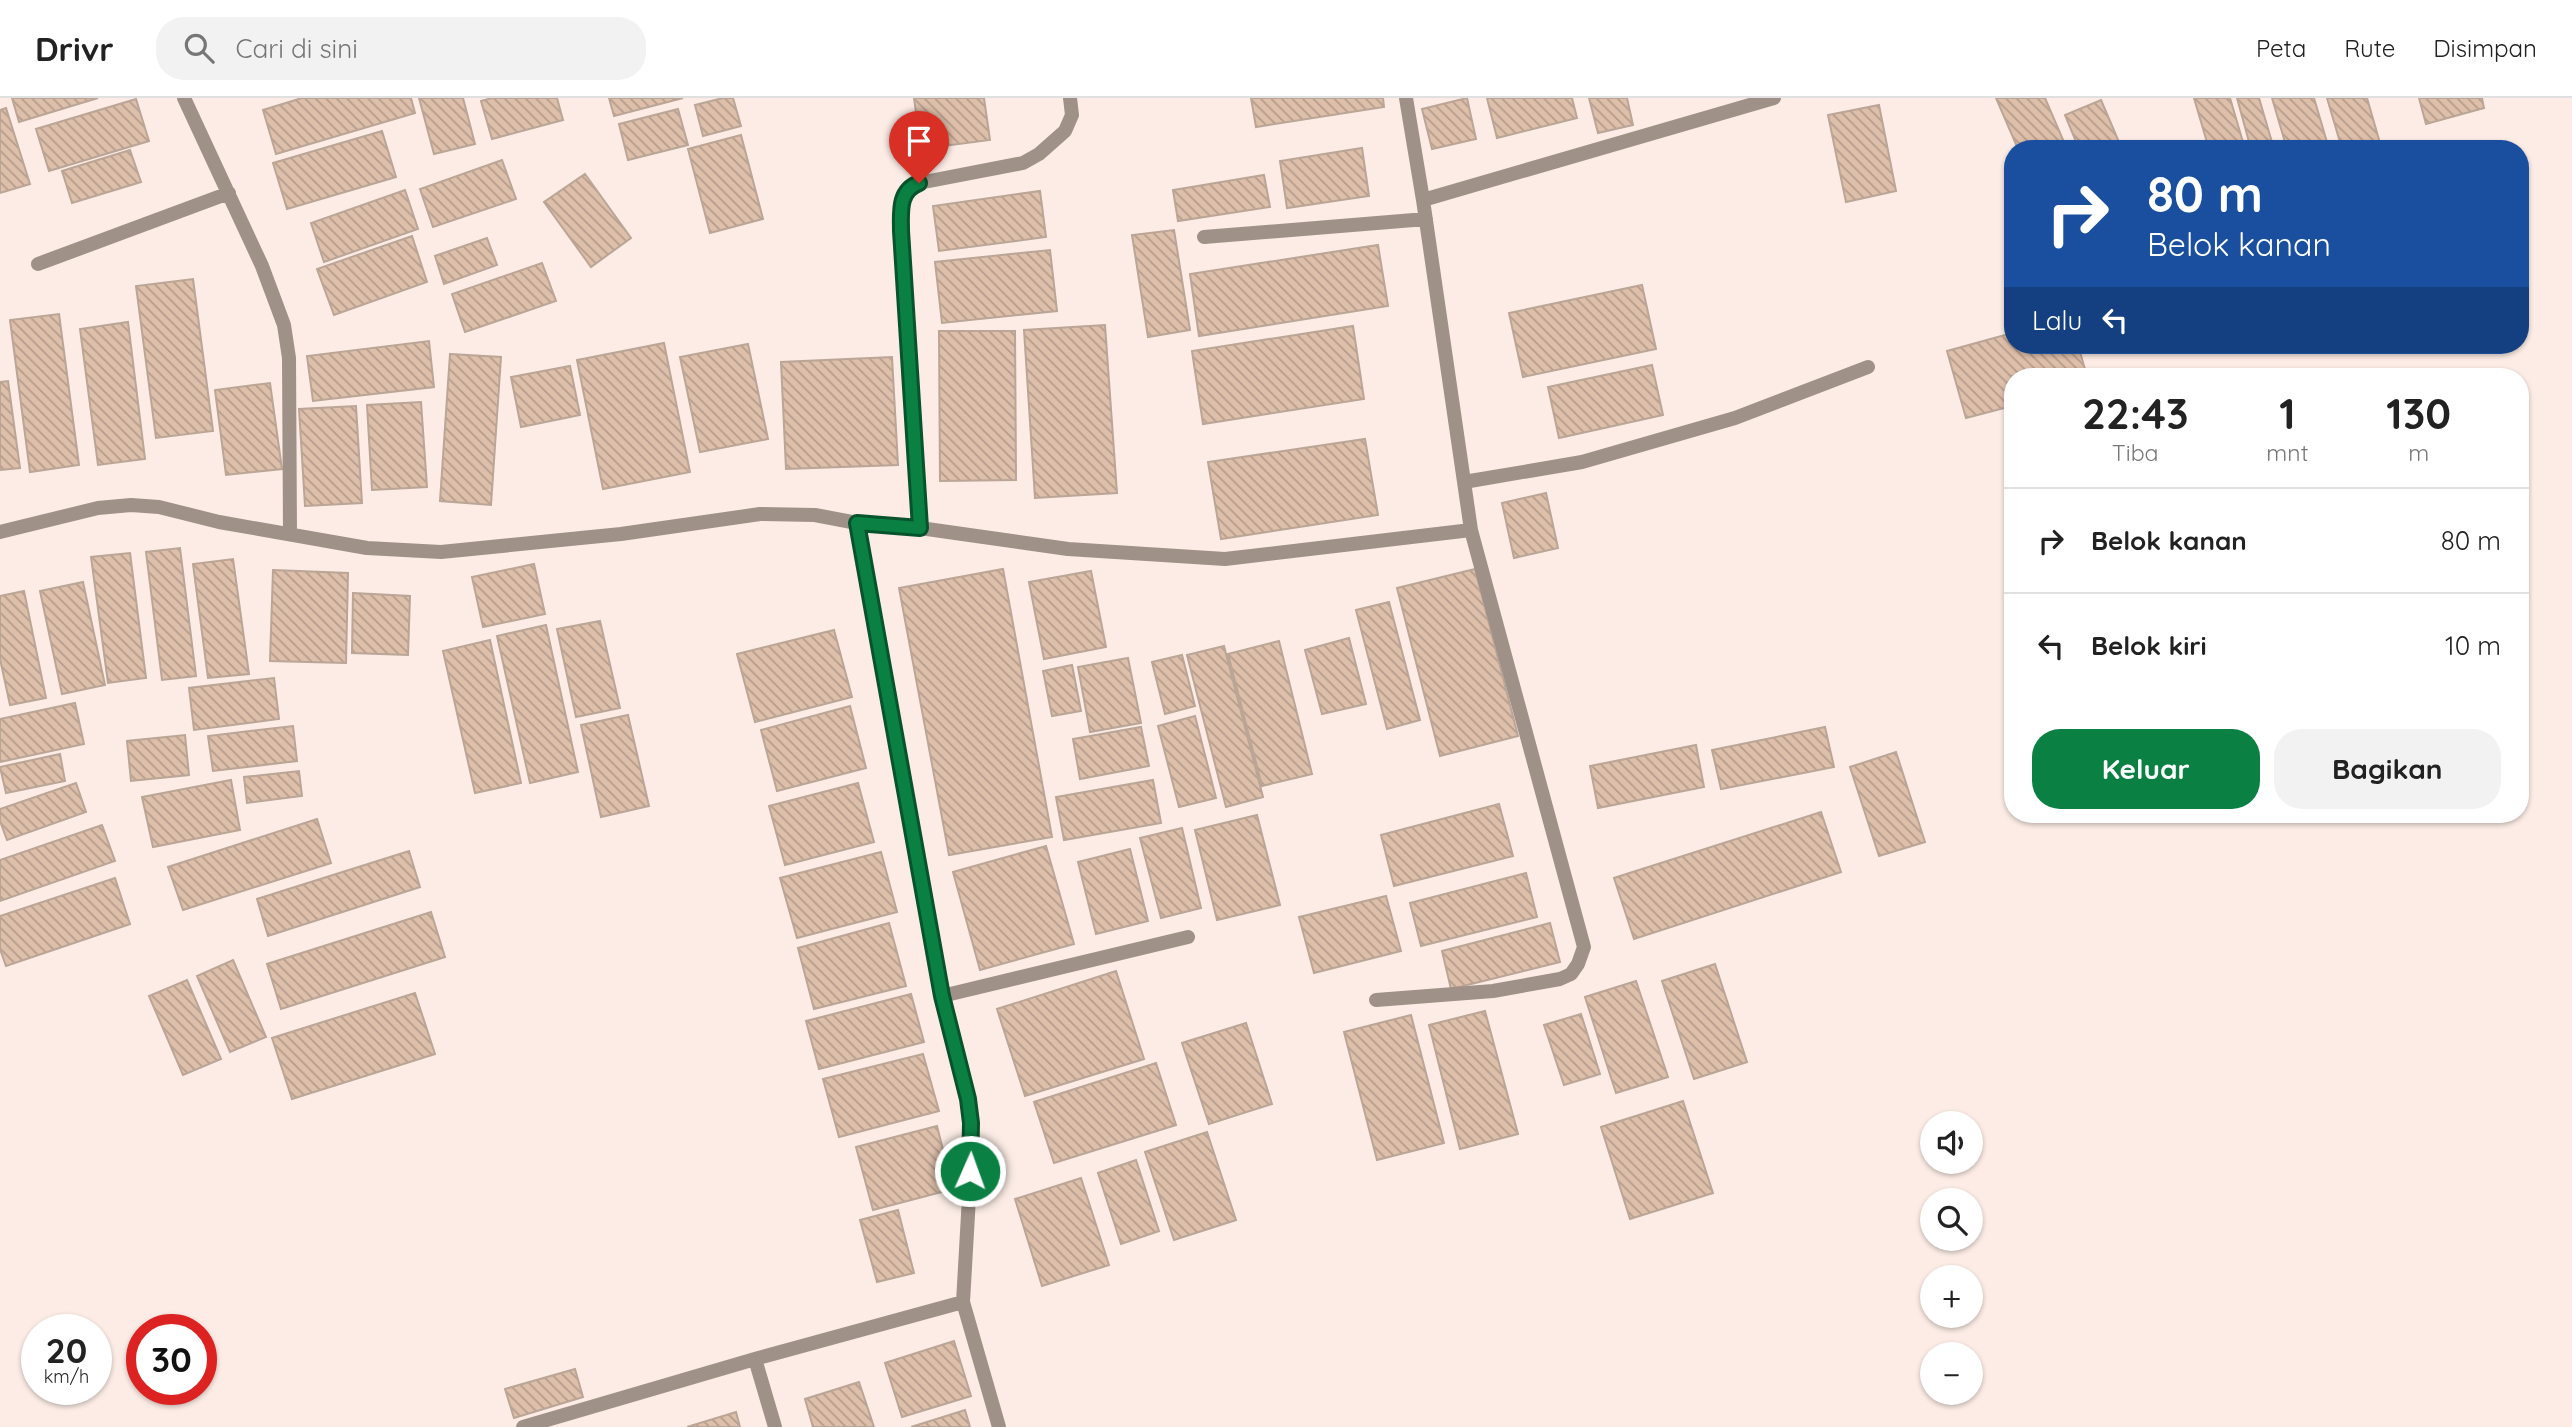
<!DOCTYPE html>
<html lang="id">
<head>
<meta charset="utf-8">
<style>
	:root { --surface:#fff; --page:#f2f2f2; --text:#222; --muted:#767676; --line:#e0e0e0; --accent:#0b8043 }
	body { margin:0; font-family:Quicksand,sans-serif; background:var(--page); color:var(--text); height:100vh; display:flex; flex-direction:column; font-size:26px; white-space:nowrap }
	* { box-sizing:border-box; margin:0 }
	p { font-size:23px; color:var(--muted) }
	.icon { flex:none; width:38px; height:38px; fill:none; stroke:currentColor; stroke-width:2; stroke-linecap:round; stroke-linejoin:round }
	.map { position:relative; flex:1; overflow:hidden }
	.panel { position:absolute; left:2004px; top:270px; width:525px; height:455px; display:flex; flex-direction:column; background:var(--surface); border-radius:28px; box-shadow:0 2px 5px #0004 }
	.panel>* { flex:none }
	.banner { position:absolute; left:2004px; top:42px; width:525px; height:214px; border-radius:28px; box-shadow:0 2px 5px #0004; background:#1a4fa0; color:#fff; overflow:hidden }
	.controls { position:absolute; left:1920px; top:1013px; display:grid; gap:14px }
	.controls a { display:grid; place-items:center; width:63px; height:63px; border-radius:50%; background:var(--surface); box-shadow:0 2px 5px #0004; font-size:35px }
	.speed { position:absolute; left:21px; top:1216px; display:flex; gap:14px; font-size:35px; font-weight:700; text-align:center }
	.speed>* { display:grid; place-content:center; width:91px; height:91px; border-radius:50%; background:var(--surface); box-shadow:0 2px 5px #0004; line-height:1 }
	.speed small { font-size:18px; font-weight:400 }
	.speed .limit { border:10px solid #d22; background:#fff; color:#111 }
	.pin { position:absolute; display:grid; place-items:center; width:60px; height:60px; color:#fff; margin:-72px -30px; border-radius:50% 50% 50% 0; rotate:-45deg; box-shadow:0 0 7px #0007 }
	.pin .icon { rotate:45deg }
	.me { position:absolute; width:77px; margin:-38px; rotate:2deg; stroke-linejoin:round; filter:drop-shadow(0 0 5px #0008) }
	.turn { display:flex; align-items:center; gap:24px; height:147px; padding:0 28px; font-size:32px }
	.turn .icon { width:91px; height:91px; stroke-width:2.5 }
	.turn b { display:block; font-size:49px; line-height:60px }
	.then { display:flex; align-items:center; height:66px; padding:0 28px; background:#0003; gap:14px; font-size:26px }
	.eta { display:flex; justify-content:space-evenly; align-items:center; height:119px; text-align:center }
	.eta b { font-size:42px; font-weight:800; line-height:49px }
	.primary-button { display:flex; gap:14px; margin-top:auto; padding:14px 28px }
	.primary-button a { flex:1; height:80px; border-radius:28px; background:var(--accent); color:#fff; font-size:28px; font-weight:800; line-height:80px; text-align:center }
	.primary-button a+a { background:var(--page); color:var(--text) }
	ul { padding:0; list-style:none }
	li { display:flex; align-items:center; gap:21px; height:105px; padding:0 28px; border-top:2px solid var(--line) }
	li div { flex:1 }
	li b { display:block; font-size:26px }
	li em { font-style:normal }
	header { display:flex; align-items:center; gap:42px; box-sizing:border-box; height:98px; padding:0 35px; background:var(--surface); border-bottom:2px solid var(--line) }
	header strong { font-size:33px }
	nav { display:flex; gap:38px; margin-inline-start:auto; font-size:24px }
	.search { width:490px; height:63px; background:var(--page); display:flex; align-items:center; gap:18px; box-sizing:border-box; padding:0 24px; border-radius:28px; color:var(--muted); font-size:26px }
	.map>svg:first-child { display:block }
	.building { fill:url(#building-back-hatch); stroke:#baa596; stroke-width:2 }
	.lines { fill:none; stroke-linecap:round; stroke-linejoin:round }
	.minor { stroke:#9f9188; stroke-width:14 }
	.route-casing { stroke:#07532c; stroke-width:18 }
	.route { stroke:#0b8043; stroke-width:12 }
</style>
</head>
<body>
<header>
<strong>Drivr</strong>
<div class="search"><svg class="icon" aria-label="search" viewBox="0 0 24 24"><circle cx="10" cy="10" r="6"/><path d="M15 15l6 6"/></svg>Cari di sini</div>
<nav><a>Peta</a><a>Rute</a><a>Disimpan</a></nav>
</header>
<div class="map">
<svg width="2572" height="1329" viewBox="0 0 2572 1329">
	<defs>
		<pattern id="building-back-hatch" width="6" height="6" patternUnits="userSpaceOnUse" patternTransform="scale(1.75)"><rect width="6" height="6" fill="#debfaa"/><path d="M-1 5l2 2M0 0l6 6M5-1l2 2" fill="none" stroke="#b59c8b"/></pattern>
	</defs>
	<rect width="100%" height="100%" fill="#fcece5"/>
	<path class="building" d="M12,0H98L19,24Z
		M302,0H411L415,15L276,56L263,12Z
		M419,0H463L475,46L434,56Z
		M492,0H557L563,22L492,41L481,3Z
		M609,0H683L614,18Z
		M723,0H733L741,28L703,38L695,7Z
		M914,0H984L990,42L921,51Z
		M1251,0H1383L1384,9L1256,29Z
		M1467,0L1476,41L1432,51L1422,11Z
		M1487,0H1572L1577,20L1497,40Z
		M1589,0H1627L1633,27L1598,35Z
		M1996,0H2045L2067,51H2018Z
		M2194,0H2230L2245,51H2209Z
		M2237,0H2259L2274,51H2251Z
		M2272,0H2314L2329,51H2287Z
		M2327,0H2367L2380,45L2358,51H2342Z
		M2419,0H2482L2484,10L2426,26Z
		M136,1L149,43L49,73L36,31Z
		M2101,2L2122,51H2079L2065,17Z
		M1879,7L1896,93L1846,104L1828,17Z
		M6,10L30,86L0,95V12Z
		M678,11L688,47L628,62L619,26Z
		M382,33L396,79L287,111L273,65Z
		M741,37L763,121L710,135L688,51Z
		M1362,50L1369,98L1287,110L1280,63Z
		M130,52L141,84L72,105L62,73Z
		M502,62L516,101L433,129L420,91Z
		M585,76L631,140L591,169L544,104Z
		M1264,77L1270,109L1178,123L1173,92Z
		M405,92L418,131L324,164L311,125Z
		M1040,93L1046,139L939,153L933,108Z
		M1174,132L1190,232L1148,239L1132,137Z
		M412,138L427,184L334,217L317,171Z
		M487,140L497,167L444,186L435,158Z
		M1378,147L1388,208L1199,238L1190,176Z
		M1050,152L1057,213L942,225L935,164Z
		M542,165L556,203L465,234L452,196Z
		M193,181L213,333L156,340L136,188Z
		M1642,187L1656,251L1523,279L1509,215Z
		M59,216L79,367L30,374L10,222Z
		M128,224L145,361L98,367L80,231Z
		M1105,227L1117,395L1035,400L1024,232Z
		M1353,228L1364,301L1203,326L1192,253Z
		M939,233H1015L1016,382L940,383Z
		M2012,235V247H2078L2087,278H2012V308L1966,320L1947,253Z
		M429,243L434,289L313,303L307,258Z
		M664,245L690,374L603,391L577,262Z
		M748,246L768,341L700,354L680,259Z
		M450,256L501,259L491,407L440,403Z
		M892,259L898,367L786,371L781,264Z
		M1652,267L1663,317L1559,340L1548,289Z
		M570,268L580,317L521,329L511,279Z
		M8,283L20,370L0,372V284Z
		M270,285L282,371L226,377L215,292Z
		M421,304L427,389L372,392L367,307Z
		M356,308L362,405L305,408L299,311Z
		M1365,341L1378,417L1221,441L1208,364Z
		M1546,395L1558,450L1514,460L1502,405Z
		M180,450L196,578L162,582L146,454Z
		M130,455L146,580L108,585L91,459Z
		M233,461L249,576L208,580L193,466Z
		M534,466L545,516L483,529L472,479Z
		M1003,471L1052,739L949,757L899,490Z
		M1475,471L1518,638L1440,658L1397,490Z
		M273,472L348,475L346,565L270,563Z
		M1091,473L1106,549L1044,561L1029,484Z
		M83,484L105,587L62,596L40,493Z
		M24,493L46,600L10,607L0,561V498Z
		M353,495L410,498L408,557L352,555Z
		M1389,504L1420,622L1387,631L1356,512Z
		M600,523L620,610L576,619L557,531Z
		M546,527L578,674L530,685L497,538Z
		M834,532L852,599L755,624L737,556Z
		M1349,540L1366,606L1322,616L1305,552Z
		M490,542L521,685L475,695L443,553Z
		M1279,543L1312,676L1262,688L1228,556Z
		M1224,548L1263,699L1226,709L1187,557Z
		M1182,557L1195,608L1165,616L1152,564Z
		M1128,560L1141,625L1090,634L1078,569Z
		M1072,567L1081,613L1052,618L1043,573Z
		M274,580L279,621L194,632L189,590Z
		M75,605L84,646L0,664V621Z
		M850,608L866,670L777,693L761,632Z
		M628,617L649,708L601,719L581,627Z
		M1195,618L1216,700L1179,709L1158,628Z
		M293,628L297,663L213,673L208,638Z
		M1141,629L1149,668L1080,681L1073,641Z
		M1825,629L1834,669L1721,691L1712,652Z
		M185,637L189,677L131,683L127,643Z
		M1696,647L1704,689L1598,710L1590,668Z
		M1896,654L1925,744L1879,758L1850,669Z
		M60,656L65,683L6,695L0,669Z
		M299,673L302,698L247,705L244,679Z
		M231,682L240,732L153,749L142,699Z
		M1153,682L1161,725L1064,742L1056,699Z
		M76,685L86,714L7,742L0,723V711Z
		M858,685L874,744L785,767L769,708Z
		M1499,706L1513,758L1394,788L1381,737Z
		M1821,714L1841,774L1634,841L1614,780Z
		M1257,717L1280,807L1217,822L1195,732Z
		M317,721L331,765L183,812L168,769Z
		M102,727L115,763L0,803V762Z
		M1182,730L1201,810L1161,820L1140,740Z
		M1046,748L1074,846L980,872L953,774Z
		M1130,751L1148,823L1096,836L1078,764Z
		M409,753L420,789L268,838L257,801Z
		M881,754L897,814L797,840L780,780Z
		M1526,775L1537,819L1421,848L1410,805Z
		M115,780L130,826L6,868L0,851V818Z
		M1386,798L1401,853L1314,875L1299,819Z
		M431,814L445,859L281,911L267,866Z
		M889,825L906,888L814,911L798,850Z
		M1550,825L1560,864L1451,891L1442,853Z
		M233,862L266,939L230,954L197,878Z
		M1715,866L1747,964L1694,981L1662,883Z
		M1116,873L1144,961L1025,998L997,911Z
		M187,882L221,961L183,977L149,898Z
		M1636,883L1668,979L1616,995L1585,899Z
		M415,895L435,956L292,1001L272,940Z
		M911,896L924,944L819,971L806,923Z
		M1485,913L1518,1036L1460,1051L1429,927Z
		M1581,916L1600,976L1564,987L1544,927Z
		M1411,917L1444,1045L1377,1062L1344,934Z
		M1246,925L1272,1006L1209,1026L1182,945Z
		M923,956L939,1013L839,1039L823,981Z
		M1156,965L1176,1027L1054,1065L1034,1004Z
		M1683,1003L1713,1095L1630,1121L1601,1029Z
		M937,1028L953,1091L873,1112L856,1049Z
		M1207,1034L1236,1122L1174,1142L1145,1054Z
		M1136,1062L1159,1133L1121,1146L1098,1075Z
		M1081,1080L1109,1167L1042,1188L1015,1101Z
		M898,1112L914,1175L877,1184L860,1122Z
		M954,1243L971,1298L902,1319L885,1265Z
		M575,1271L583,1299L514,1320L505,1291Z
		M859,1284L874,1329H813L805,1301Z
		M965,1312L970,1329H911Z
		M736,1314L740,1329H687Z"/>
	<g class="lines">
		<path class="minor" d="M184,0L262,168L284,227L289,260L290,436
			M1406,0L1423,102
			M1204,139L1426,121
			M38,166L229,95
			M1464,384L1582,364L1735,320L1868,269
			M857,425L942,898L968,1001L972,1047L963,1204L999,1329
			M920,430L901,133C901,114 898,93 919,85L1023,65L1039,56L1065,33L1072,17L1070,0
			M0,434L98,410L131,407L159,409L219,424L367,450L441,454L621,436L760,416L815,417L857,425L920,430L1068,451L1225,461L1471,432L1423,102L1774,0
			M942,898L1188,839
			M1376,902L1493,893L1560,881L1571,876L1578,866L1584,849L1471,432
			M755,1261L775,1329
			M523,1329L755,1261L963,1204"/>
	</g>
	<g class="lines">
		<g class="route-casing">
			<path id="route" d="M919,85C898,93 901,114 901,133L920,430L857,425L942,898L968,1001L971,1025L970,1073"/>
		</g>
		<use href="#route" class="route"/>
	</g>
</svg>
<div class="controls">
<a><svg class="icon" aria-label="sound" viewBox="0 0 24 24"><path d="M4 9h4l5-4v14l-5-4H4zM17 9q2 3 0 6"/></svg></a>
<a><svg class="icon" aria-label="search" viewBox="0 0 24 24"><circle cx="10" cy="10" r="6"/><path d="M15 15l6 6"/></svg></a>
<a>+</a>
<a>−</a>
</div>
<div class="speed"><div>20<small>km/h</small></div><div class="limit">30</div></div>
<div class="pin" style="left:919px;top:85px;background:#d93025"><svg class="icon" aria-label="arrive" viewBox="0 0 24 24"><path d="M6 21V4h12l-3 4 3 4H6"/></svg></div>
<svg class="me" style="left:970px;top:1073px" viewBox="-20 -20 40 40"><circle r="17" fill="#0b8043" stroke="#fff" stroke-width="3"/><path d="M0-11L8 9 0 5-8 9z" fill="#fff"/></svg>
<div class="banner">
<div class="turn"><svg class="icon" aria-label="right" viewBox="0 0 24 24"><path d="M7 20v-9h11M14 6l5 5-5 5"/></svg><div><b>80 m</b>Belok kanan</div></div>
<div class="then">Lalu<svg class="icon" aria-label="left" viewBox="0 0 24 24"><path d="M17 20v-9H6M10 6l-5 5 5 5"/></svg></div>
</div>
<section class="panel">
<div class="eta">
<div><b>22:43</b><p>Tiba</p></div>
<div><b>1</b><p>mnt</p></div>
<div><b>130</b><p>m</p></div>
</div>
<ul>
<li><svg class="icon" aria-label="right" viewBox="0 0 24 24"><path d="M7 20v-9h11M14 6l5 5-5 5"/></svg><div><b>Belok kanan</b></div><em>80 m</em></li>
<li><svg class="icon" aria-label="left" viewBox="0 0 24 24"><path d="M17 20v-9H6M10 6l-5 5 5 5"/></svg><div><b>Belok kiri</b></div><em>10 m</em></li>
</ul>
<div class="primary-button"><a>Keluar</a><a>Bagikan</a></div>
</section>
</div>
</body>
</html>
